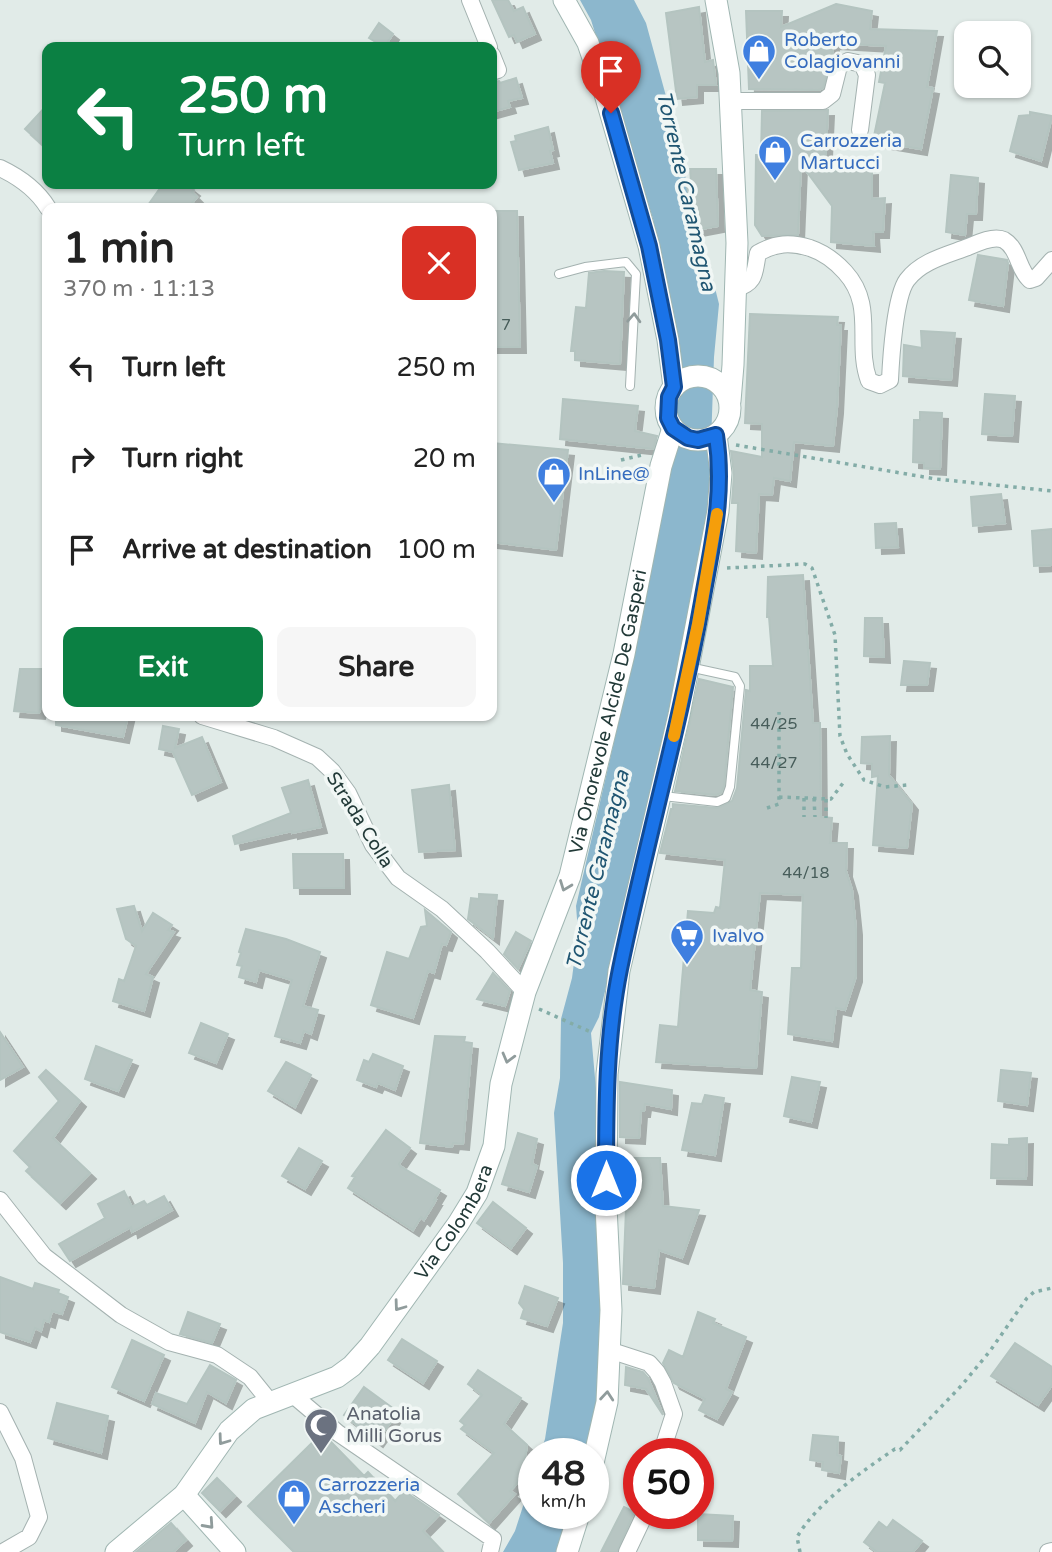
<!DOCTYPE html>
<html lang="en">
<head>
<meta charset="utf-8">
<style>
	:root { --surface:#fff; --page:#f6f6f6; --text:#222; --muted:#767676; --accent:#0b8043 }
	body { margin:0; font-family:"Varela Round",sans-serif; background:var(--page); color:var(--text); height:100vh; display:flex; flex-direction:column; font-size:26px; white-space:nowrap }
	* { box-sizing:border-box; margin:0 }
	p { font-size:23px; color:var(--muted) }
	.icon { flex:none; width:38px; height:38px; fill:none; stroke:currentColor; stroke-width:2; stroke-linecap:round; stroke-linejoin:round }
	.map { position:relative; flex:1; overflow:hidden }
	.drawer { position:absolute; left:42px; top:203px; width:455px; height:518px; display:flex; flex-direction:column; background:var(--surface); border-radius:14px; box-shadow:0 2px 5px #0004 }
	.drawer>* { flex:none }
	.banner { position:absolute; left:42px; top:42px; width:455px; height:147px; border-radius:14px; box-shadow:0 2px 5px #0004; background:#0b8043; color:#fff; overflow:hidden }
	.buttons { position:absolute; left:954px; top:21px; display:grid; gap:14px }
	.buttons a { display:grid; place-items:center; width:77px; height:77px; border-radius:14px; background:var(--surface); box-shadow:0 2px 5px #0004; font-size:35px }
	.speed { position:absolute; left:518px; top:1438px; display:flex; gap:14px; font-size:35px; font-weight:700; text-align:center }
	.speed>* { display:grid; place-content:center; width:91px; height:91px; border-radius:50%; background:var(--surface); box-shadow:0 2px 5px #0004; line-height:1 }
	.speed small { font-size:18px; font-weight:400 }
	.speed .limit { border:10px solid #d22; background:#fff; color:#111 }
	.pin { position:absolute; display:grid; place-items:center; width:60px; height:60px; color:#fff; margin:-72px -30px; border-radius:50% 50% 50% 0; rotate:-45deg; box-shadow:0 0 7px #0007 }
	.pin .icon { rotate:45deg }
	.me { position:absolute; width:77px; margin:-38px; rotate:0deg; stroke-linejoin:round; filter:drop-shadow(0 0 5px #0008) }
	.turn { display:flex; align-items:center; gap:24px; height:147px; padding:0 21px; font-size:32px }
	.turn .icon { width:91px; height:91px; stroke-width:2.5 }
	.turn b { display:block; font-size:49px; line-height:60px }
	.round { display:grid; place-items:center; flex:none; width:74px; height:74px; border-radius:14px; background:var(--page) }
	.headline { display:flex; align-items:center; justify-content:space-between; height:119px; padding:0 21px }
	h1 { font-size:42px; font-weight:700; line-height:52px }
	.primary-button { display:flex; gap:14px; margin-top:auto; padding:14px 21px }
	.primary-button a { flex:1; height:80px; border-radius:14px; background:var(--accent); color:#fff; font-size:28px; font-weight:700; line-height:80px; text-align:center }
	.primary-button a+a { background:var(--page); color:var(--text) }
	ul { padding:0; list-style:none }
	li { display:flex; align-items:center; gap:21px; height:91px; padding:0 21px }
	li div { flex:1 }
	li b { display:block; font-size:26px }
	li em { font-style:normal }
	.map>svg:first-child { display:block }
	.water { fill:#8cb7cd }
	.building { fill:#b7c5c2; stroke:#b4c4c0; stroke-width:2; filter:url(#shadow) }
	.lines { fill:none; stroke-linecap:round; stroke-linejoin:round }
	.lane-casing { stroke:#a4b2b0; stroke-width:10 }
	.street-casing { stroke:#a4b2b0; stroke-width:18 }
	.secondary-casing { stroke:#a0b6b2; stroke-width:23 }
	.path { stroke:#83aca7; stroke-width:3.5; stroke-dasharray:3.5 5; stroke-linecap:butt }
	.lane { stroke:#fff; stroke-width:8 }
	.street { stroke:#fff; stroke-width:16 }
	.secondary { stroke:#fff; stroke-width:21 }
	.oneway { stroke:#909c9c }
	.route-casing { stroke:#114b97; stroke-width:18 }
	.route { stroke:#1a73e8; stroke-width:12 }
	.slow { stroke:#f59e0b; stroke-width:12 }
	.labels { text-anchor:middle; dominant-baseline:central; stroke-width:7; stroke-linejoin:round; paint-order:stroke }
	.number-label { font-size:16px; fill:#475d5a }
	.shop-label { font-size:19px; fill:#366cbe; stroke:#f1f7f5; text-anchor:start }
	.street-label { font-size:19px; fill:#223a38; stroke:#f1f7f5 }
	.worship-label { font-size:19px; fill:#5b616d; stroke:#f1f7f5; text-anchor:start }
	.water-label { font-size:21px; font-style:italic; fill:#205672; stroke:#f1f7f5 }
</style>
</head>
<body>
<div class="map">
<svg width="1052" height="1552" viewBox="0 0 1052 1552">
	<defs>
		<filter id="shadow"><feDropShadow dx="6" dy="6" stdDeviation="0" flood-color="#0004"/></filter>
	</defs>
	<rect width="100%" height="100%" fill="#e1ebe8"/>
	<path class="water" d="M580,0H634L646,23L681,151L695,233L710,268L719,304L714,357L708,531L687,640L599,1017L591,1033L596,1089L603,1334L598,1404L588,1454H540L545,1439L563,1323V1263L554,1113L560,1078L561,1019L572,978L578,932L576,906L641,625L663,490L673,463L681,355L653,219L591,20Z
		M534,1472V1514H571L557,1552H503L515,1531Z"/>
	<path class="building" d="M492,0H508L514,11L523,7L535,34L517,42L514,35L509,37Z
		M836,4L872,11L870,29L937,31L927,87L933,88L921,149L873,141L885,83L879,82L886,46L833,43L832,59L823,88L819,90L749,89L746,11H782L781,27Z
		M699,7L705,62L713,60L716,85H697V97L677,99L666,13Z
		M379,23L393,34L384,47L369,38Z
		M516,78L522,98L508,101L510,107L492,112V82L499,81L500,83Z
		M47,105V149L25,129Z
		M828,110L825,172L872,169V199L885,198L883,232H873L874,246L831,242L832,206L801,164L798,235L762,236L755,225L756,155H761L762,111Z
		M1030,112L1052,116L1041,161L1010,151L1019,116L1030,115Z
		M548,127L553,150L550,151L553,163L519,170L511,142L516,141L515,136Z
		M690,169H716L718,226L696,230L686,182L691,181Z
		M951,175L978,178L976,214H967L965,235L946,232Z
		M163,184H186L194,190L192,192L197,197L188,208H146Z
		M492,211H517L520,347H492Z
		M978,255L1007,260L1008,263L1003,306L969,300Z
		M604,271L624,272L620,364L575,360V351H571L576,307L586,308L589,273Z
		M750,314L838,317L837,325H841L837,408L833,446L794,442L790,481L774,478L772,495L759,494L756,553L736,551L738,503H732L734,474L731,451L762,457V424L745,423Z
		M921,331L955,333L951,380L903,376L904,345L922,348Z
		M985,394L1015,396L1012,436L982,434Z
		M563,399L638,406L635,431L657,436L653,449L560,439Z
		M920,412L942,413L940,469L924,468V463L913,462L914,420H920Z
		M492,443L568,450L556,550L492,542Z
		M1001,494L1005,523L973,526L971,497Z
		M896,523L898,547L876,548L875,524Z
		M1052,529V565L1034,566L1032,531Z
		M803,575L813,723H820L821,817L832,818L830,843H847L846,871L852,890L856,929V976L845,1010L836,1008L832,1041L788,1034L792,968H801L803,895L760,893L750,990L762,992L756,1068L656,1062L660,1025L678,1027L688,911L714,913L716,907L720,908L725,860L660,853L671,809H673V804L717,808L732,801L737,788L746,690L750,691V666H773L769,617H767L768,577Z
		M865,618H882L884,657L864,656Z
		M904,661L930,663L927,685H901Z
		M20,669H47V701H43L39,713L14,711Z
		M699,679L733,687L724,786L721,793L716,795L675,791Z
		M56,716H128L123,737L56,725Z
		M163,726L179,729L175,748L202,737L221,782L192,795L173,752L159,749Z
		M890,736L889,775L912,804L907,848L873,845L878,776L872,777V764L861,763L862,737Z
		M308,780L321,827L292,833V831L235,844L233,836L291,813L282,788Z
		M449,785L455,850L419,852L412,790Z
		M293,854H343L344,888H294Z
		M479,894L497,895L493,938L468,919L471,898L479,899Z
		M134,906L142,931L153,913L172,925L168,930L174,932L146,974L153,977L144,1011L113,1001L119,979L124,981L136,946L126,939L117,909Z
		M425,910L451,932L446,945L442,944L434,973L428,971L413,1018L371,1005L387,952L409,959L421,927L427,926Z
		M246,929L286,939L320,952L303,1006L318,1010L311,1034L304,1031L300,1043L275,1036L292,980L259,970L256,982L239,977L242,966L237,965L241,953L239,952Z
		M516,932L531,941L518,969L504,954Z
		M493,973L510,991L505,1006L477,999Z
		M201,1023L228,1034L216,1063L189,1053Z
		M0,1032L23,1067L0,1080Z
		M435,1036L465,1037L464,1042L472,1043L463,1144L453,1143L452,1147L420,1143Z
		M96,1046L132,1060L118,1091L85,1079Z
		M373,1054L403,1066L395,1090L378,1083L376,1087L357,1080L364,1060L369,1062Z
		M286,1062L311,1075L295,1107L268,1091Z
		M46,1070L80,1101L53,1138L90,1173L60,1203L26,1171L30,1167L14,1151L59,1101L39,1077Z
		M1001,1070L1031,1073L1027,1105L998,1101Z
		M792,1077L820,1082L811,1122L784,1116Z
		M620,1082L672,1090L671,1109L645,1104L644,1111H641L639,1138L620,1137Z
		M705,1095L724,1098L715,1155L682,1150L692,1103L702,1104Z
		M386,1130L410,1148L399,1164L400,1166L440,1190L434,1200H436L424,1220L421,1217L413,1230L348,1188L355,1177L352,1176Z
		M518,1133L537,1139L532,1164L537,1166L529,1192L502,1184Z
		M1027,1138L1026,1179L991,1178L992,1144L1009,1145V1139Z
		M299,1148L322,1161L305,1189L282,1176Z
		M628,1158H660L663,1206L699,1210L682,1258L659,1250L654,1288L623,1284Z
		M124,1191L132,1207L144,1201L147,1205L164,1196L172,1210L132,1232L131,1227L70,1261L59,1244L105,1218L98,1204Z
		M493,1202L526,1228L511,1248L477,1223Z
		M0,1277L33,1289L35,1283L59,1290L58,1293L68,1297L62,1314L52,1311L49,1322L44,1320L41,1331L35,1328L30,1342L0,1332Z
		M525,1286L558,1298L547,1326L521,1318L524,1309L519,1303Z
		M188,1312L220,1324L212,1343L180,1334Z
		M698,1312L715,1319L713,1323L746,1337L726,1389L732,1392L717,1419L699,1410L705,1399L674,1383L663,1363L669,1350L683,1357Z
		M402,1339L437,1361L423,1383L388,1360Z
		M132,1340L164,1355L144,1401L112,1387Z
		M1015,1343L1052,1367V1385L1038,1405L991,1376Z
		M210,1365L236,1380L226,1403L207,1392L195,1423L152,1404L156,1393L187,1404Z
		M626,1367L643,1372L648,1378L663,1415L646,1389L625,1385Z
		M478,1370L521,1398L504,1424L527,1445L522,1478L510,1491L515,1494L489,1523L458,1494L494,1453L461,1429L465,1425L460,1421L482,1395L468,1384Z
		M364,1387L398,1412L377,1441L344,1415Z
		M57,1403L108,1416L101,1453L48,1438Z
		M322,1433L364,1476L368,1472L395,1501L404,1491L439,1515L423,1531L443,1552H294L248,1506Z
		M813,1435L838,1437L837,1455L841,1456L839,1473L822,1470L823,1462L810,1460Z
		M217,1478L235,1496L220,1511L202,1493Z
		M624,1507L634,1512L617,1552H601Z
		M698,1514L733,1516L732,1541L698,1540Z
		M893,1520L922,1541L913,1552H877L864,1542L879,1522L887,1528Z
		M171,1523L186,1540L173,1552H136Z"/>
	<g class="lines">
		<g class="lane-casing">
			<path id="lane" d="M559,274L585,267L626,262L636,274L630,386
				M663,796L717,802L726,798L730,787L740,686L735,677L689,667"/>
		</g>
		<g class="street-casing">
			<path id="street" d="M470,0L489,47
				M492,55L498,70L492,72
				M731,101H823L832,94L839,66L848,61L862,64L867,75L860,130
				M0,168C19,177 37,190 48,208
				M735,289C757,283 754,272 758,253C776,243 790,242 810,248C825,253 835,261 845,272C876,306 855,343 869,381L880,385L890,380C891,358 895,296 907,280C921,261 947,255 968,247C977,243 994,235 1004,240C1019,249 1018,270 1030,280L1036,278L1052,260
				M202,716L274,738L317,757L332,771L348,793L373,845L398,878L442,909L487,951L525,992
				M0,1200L44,1256L121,1315L169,1342L217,1355L250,1377L271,1403
				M609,1350L649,1363L657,1372L663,1383L674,1414L661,1454
				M293,1395L338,1433L493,1539L490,1552
				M0,1412L23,1458L39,1517L29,1537L3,1552
				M627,1552L645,1514
				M1048,1552L1052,1551"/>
		</g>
		<g class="secondary-casing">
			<g id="secondary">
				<path d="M564,0L588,43L603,87L649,246L668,340L674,387"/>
				<path d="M716,0L729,73L737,243L733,365L730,401"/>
				<circle cx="698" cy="408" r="32"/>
				<path d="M593,1463L607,1402L611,1310L606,1206L607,1074L619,971L679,715L718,511L721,473L716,435"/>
				<path d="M184,1495L235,1552"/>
				<path id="s1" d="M116,1552L184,1495L229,1431L254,1409L337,1377L352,1366L370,1346L458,1224L477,1193L494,1146L501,1084L525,992L570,876L624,654L661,466L673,428"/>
				<path d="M567,1552L579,1514"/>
			</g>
		</g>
		<path class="path" d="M736,445L936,479L1052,491
			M621,460L642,455
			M727,568L805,564L812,568L835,635L840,736L847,754L864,780L885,787L907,785
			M779,797L831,799L843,783
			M804,798V817
			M814,798L815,817
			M826,799V818
			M767,808L779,804V712
			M539,1009L593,1033
			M800,1552L797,1537C817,1503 862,1471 895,1449L900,1450L962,1385L990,1351L1027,1298L1034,1292L1052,1288"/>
		<use href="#lane" class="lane"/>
		<use href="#street" class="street"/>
		<use href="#secondary" class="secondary"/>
	</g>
	<defs><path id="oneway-chevron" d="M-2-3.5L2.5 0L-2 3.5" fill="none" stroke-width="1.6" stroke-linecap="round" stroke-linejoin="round" transform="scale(1.75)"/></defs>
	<g class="oneway">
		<use href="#oneway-chevron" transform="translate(634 318) rotate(-87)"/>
		<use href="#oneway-chevron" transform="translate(565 886) rotate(111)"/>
		<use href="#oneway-chevron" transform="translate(508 1058) rotate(105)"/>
		<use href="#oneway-chevron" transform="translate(399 1306) rotate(126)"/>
		<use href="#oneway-chevron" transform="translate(607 1396) rotate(-85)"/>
		<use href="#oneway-chevron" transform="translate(223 1440) rotate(126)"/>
		<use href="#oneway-chevron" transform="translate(209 1524) rotate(48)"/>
	</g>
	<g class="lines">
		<g class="route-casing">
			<path id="route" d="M606,1180C606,1109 606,1038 620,969C645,846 680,726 702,602C712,544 725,495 716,435L698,440L688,438L673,428L668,418L669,397L674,387L668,340L649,246L611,113"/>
		</g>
		<use href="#route" class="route"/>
		<path class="slow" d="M674,736L698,624L717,514"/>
	</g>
	<defs>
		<g id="shop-pin" transform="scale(1.75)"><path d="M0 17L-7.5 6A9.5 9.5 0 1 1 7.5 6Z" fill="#3f7fe0" stroke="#f1f7f5"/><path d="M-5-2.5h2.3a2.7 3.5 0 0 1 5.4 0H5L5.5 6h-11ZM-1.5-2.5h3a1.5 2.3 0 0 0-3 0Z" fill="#fff"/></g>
		<g id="supermarket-pin" transform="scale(1.75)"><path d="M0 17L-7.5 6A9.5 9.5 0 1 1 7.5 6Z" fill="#3f7fe0" stroke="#f1f7f5"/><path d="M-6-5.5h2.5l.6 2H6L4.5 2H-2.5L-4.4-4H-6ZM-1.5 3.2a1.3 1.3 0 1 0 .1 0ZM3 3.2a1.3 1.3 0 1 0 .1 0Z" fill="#fff"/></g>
		<g id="mosque-pin" transform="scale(1.75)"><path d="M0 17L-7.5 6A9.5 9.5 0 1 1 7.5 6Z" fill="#6b7280" stroke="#f1f7f5"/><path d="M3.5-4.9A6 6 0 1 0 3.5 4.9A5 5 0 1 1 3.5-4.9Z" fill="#fff"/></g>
	</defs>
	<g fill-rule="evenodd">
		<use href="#shop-pin" x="759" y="51"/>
		<use href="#shop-pin" x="775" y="152"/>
		<use href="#shop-pin" x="554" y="474"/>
		<use href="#supermarket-pin" x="687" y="936"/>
		<use href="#mosque-pin" x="321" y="1425"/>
		<use href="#shop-pin" x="294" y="1496"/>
	</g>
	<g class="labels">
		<g class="number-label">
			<text x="506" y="325">7</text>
			<text x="774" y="724">44/25</text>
			<text x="774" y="763">44/27</text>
			<text x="806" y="873">44/18</text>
		</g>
		<g class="shop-label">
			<text x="784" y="40">Roberto<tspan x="784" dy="22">Colagiovanni</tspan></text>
			<text x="800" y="141">Carrozzeria<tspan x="800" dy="22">Martucci</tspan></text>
			<text x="578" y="474">InLine@</text>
			<text x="712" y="936">IvaIvo</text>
			<text x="318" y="1485">Carrozzeria<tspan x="318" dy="22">Ascheri</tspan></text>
		</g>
		<g class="street-label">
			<text stroke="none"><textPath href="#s1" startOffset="1022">Via Onorevole Alcide De Gasperi</textPath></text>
			<text transform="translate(360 820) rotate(58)">Strada Colla</text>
			<text stroke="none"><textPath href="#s1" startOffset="485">Via Colombera</textPath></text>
		</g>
		<g class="worship-label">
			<text x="346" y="1414">Anatolia<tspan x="346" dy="22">Milli Gorus</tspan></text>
		</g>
		<g class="water-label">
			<text transform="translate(686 191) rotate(77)">Torrente Caramagna</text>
			<text transform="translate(598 870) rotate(-76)">Torrente Caramagna</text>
		</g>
	</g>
</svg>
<div class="buttons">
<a><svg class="icon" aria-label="search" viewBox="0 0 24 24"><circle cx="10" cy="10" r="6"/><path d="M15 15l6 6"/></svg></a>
</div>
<div class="speed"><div>48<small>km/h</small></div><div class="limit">50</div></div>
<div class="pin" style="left:611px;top:113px;background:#d93025"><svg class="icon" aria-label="arrive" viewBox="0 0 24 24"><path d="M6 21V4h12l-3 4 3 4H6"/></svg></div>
<svg class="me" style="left:606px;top:1180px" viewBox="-20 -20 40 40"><circle r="17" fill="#1a73e8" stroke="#fff" stroke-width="3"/><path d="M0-11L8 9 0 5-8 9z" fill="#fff"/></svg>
<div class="banner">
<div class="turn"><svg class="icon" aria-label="left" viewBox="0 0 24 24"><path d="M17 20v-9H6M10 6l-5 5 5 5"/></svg><div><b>250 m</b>Turn left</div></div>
</div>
<section class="drawer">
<div class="headline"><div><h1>1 min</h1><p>370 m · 11:13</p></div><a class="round" style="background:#d93025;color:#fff"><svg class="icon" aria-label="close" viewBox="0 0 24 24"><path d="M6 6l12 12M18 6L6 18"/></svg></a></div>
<ul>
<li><svg class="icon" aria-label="left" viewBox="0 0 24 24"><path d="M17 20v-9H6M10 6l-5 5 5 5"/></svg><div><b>Turn left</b></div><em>250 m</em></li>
<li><svg class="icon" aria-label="right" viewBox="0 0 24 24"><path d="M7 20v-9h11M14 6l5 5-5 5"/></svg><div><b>Turn right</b></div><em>20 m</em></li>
<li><svg class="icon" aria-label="arrive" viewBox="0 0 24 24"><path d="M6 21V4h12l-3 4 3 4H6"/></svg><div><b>Arrive at destination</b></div><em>100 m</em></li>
</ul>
<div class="primary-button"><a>Exit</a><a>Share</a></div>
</section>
</div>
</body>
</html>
